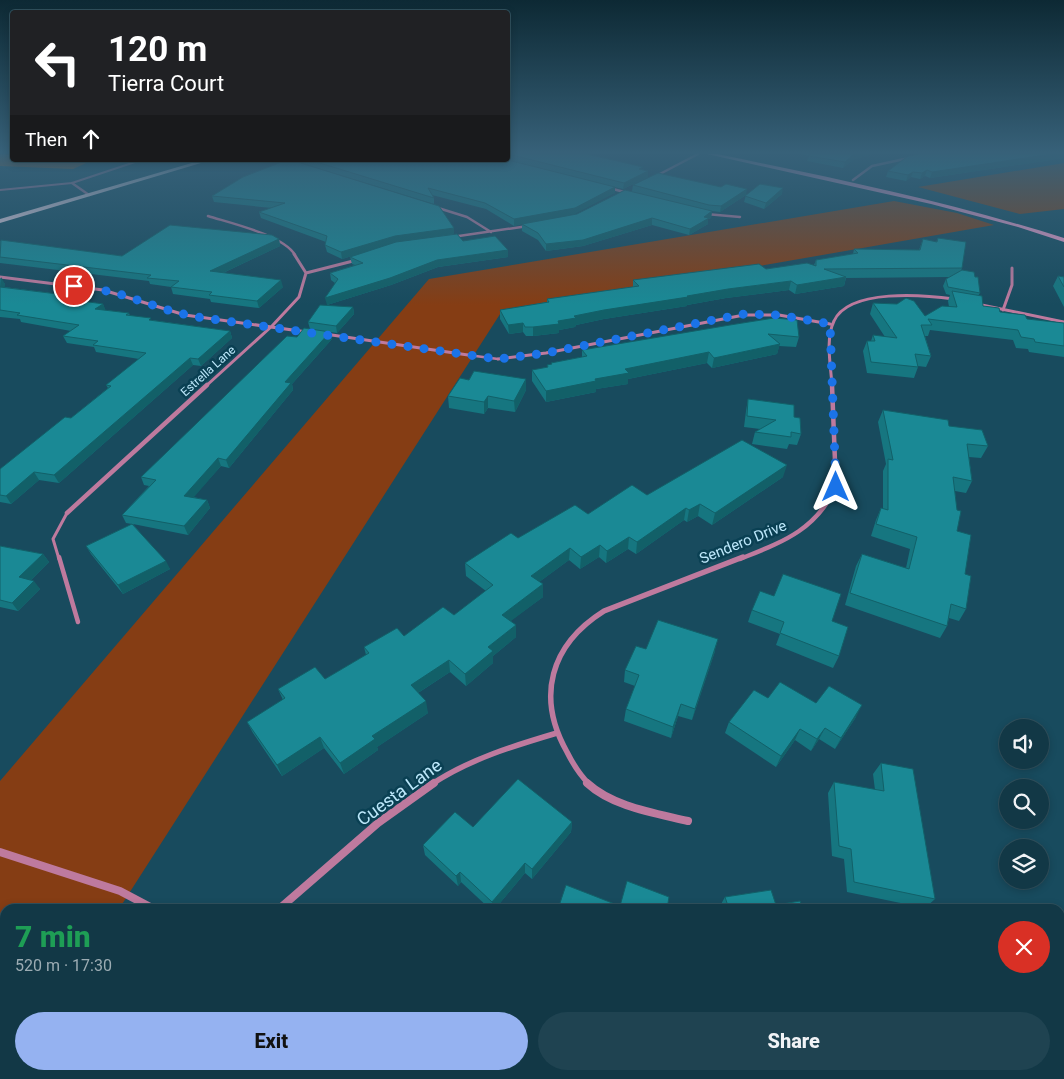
<!DOCTYPE html>
<html lang="en">
<head>
<meta charset="utf-8">
<style>
	:root { --surface:#123846; --page:#1f4351; --text:#f1f3f6; --muted:#9cacb3; --line:#31525f; --accent:#95b2f1 }
	body { margin:0; font-family:Roboto,sans-serif; background:var(--page); color:var(--text); height:100vh; display:flex; flex-direction:column; font-size:19px; white-space:nowrap }
	* { box-sizing:border-box; margin:0 }
	p { font-size:16px; color:var(--muted) }
	.icon { flex:none; width:28px; height:28px; fill:none; stroke:currentColor; stroke-width:2; stroke-linecap:round; stroke-linejoin:round }
	.map { position:relative; flex:1; overflow:hidden }
	.drawer { position:absolute; left:0px; top:904px; width:1065px; height:176px; display:flex; flex-direction:column; background:var(--surface); border-radius:15px 15px 0 0; box-shadow:0 2px 8px #0003,0 0 0 1px var(--line) }
	.drawer>* { flex:none }
	.banner { position:absolute; left:10px; top:10px; width:500px; height:152px; border-radius:5px; box-shadow:0 2px 8px #0003,0 0 0 1px var(--line); background:#202124; color:#fff; overflow:hidden }
	.fabs { position:absolute; left:999px; top:719px; display:grid; gap:10px }
	.fabs a { display:grid; place-items:center; width:50px; height:50px; border-radius:50%; background:var(--surface); box-shadow:0 2px 8px #0003,0 0 0 1px var(--line); font-size:25px }
	.pin { position:absolute; display:grid; place-items:center; width:42px; height:42px; color:#fff; margin:-21px; border:2px solid #fff; border-radius:50%; box-shadow:0 1px 5px #0007 }
	.me { position:absolute; width:55px; margin:-28px; rotate:0deg; stroke-linejoin:round; filter:drop-shadow(0 0 4px #0008) }
	.turn { display:flex; align-items:center; gap:18px; height:105px; padding:0 15px; font-size:22px }
	.turn .icon { width:65px; height:65px; stroke-width:2.5 }
	.turn b { display:block; font-size:35px; line-height:42px }
	.then { display:flex; align-items:center; height:48px; padding:0 15px; background:#0003; gap:10px; font-size:19px }
	.round { display:grid; place-items:center; flex:none; width:52px; height:52px; border-radius:26px; background:var(--page) }
	.summary { display:flex; align-items:center; justify-content:space-between; height:85px; padding:0 15px }
	h1 { font-size:30px; font-weight:800; line-height:38px; color:#1e9e55 }
	.button { display:flex; gap:10px; margin-top:auto; padding:10px 15px }
	.button a { flex:1; height:58px; border-radius:30px; background:var(--accent); color:#111; font-size:20px; font-weight:800; line-height:58px; text-align:center }
	.button a+a { background:var(--page); color:var(--text) }
	.map>svg:first-child { display:block }
	.green { fill:#853d14 }
	.forest { fill:#bf540a }
	.lines { fill:none; stroke-linecap:round; stroke-linejoin:round }
	.lane-far3 { stroke:#be7a9e; stroke-width:2 }
	.lane-far2 { stroke:#be7a9e; stroke-width:2.5 }
	.lane-far1 { stroke:#be7a9e; stroke-width:3 }
	.lane { stroke:#be7a9e; stroke-width:4.5 }
	.street-far4 { stroke:#be7a9e; stroke-width:2.5 }
	.street-far3 { stroke:#be7a9e; stroke-width:3 }
	.street-far2 { stroke:#be7a9e; stroke-width:4.5 }
	.street-far1 { stroke:#be7a9e; stroke-width:5.5 }
	.street { stroke:#be7a9e; stroke-width:8 }
	.secondary { fill:#f59ecc; fill-rule:evenodd }
	.primary { fill:#f2d5e3; fill-rule:evenodd }
	.wall { fill:#167680 }
	.shaded-wall { fill:#126068 }
	.building { fill:#1a8995; stroke:#126068 }
	.route { stroke:#1a73e8; stroke-width:9; stroke-dasharray:0 16.2 }
	.labels { text-anchor:middle; dominant-baseline:central; stroke-width:5; stroke-linejoin:round; paint-order:stroke }
	.far-street-label { font-size:12px; fill:#bce7fa; stroke:#0a4053 }
	.street-label { font-size:15px; fill:#bce7fa; stroke:#0a4053 }
	.near-street-label { font-size:18px; fill:#bce7fa; stroke:#0a4053 }
</style>
</head>
<body>
<div class="map">
<svg width="1064" height="1079" viewBox="0 0 1064 1079">
	<rect width="100%" height="100%" fill="#184b5e"/>
	<path class="green" d="M1064,163V209L1020,214L918,187Z
		M894,201L957,213L994,225L502,311L119,909H5V1075H12L9,1079H0V781L429,279Z"/>
	<path class="forest" d="M0,154H12V160H93L73,169L0,166Z"/>
	<g class="lines">
		<path class="lane-far3" d="M0,190L72,183L141,160"/>
		<path class="lane-far2" d="M468,355L498,359"/>
		<path class="lane-far1" d="M59,559L53,539L67,513"/>
		<path class="lane" d="M59,557L78,622"/>
		<path class="street-far4" d="M656,176L698,154
			M853,180L872,166L909,158
			M72,183L89,195
			M609,188L628,193
			M435,207L467,217L491,232
			M706,214L740,217
			M208,216C230,223 283,235 295,255
			M452,237L528,226"/>
		<path class="street-far3" d="M306,273L357,260
			M0,277L103,290L185,315L307,332
			M977,304L1064,322
			M1003,310L1012,285V268
			M325,334L468,355
			M498,359L546,353L744,315H779L830,324
			M206,386L272,326L299,297L306,273L294,254
			M832,386C831,367 825,339 834,321C849,288 925,295 954,299"/>
		<path class="street-far2" d="M67,513L207,385
			M740,559C782,542 815,531 836,487L832,385"/>
		<path class="street-far1" d="M432,784C470,759 513,746 557,733
			M589,784C580,775 573,764 567,752C536,697 550,645 604,611L743,557"/>
		<path class="street" d="M587,783C613,807 655,813 688,821
			M0,852L120,891L154,909
			M279,909L378,823L434,783
			M265,1075L267,1079"/>
		<path class="secondary" d="M707,154H717C834,178 950,202 1064,238V242L1018,227L931,204Z"/>
		<path class="primary" d="M202,160H211L0,223V219Z"/>
	</g>
	<path class="wall" d="M508,154L642,169L648,177L623,189L508,160Z
		M801,154H872L853,160L843,168L807,161L809,156Z
		M1064,154V158L930,178L925,176L920,179L911,177L906,181L886,177L888,171Z
		M298,160H508L615,187V193L514,226L486,209L432,195L434,198V204L298,162Z
		M243,177L454,228V234L463,241L508,257L438,267L391,285L327,305L335,283L331,280L330,273L355,265L352,264L350,257L371,250L342,259L327,252L325,245L326,242L261,218L259,212L272,208L214,202L212,196Z
		M633,185L746,195L782,194L764,209L744,202L746,195L720,212L712,211L711,218L708,219V224L689,235L652,225L583,246L546,251L538,240L522,231V224L577,214L632,191Z
		M938,238L962,268L961,271L975,277L980,293L978,296L983,306L1000,312L1027,319L1064,323V357L1029,352L1028,349L1016,348L1013,340L930,330L928,336H925L931,356L926,367L918,366V367L914,378L867,373L863,351L867,341H871L873,335L885,337L870,314L873,303L925,316L949,307L948,301L950,295L946,294L943,286L946,279L950,277L846,278L844,286L795,294L789,290L726,298L687,305V306L604,319L576,325L575,327L559,330V333L533,336H526L523,332L509,334L500,319V310L547,302V299L633,287V280L814,265L816,260L853,254L854,249L919,250L923,239L936,242Z
		M279,239L280,246L223,273L283,287L259,308L211,302L210,299L173,294L171,287L150,284L149,281L0,263V241L122,256Z
		M1058,276L1064,277V307L1053,286Z
		M0,278L5,284L4,287L74,296L76,300L103,304L105,310L129,313L130,316L151,320L230,331L232,338L201,366L193,365L59,483L39,480L11,504L0,502V469L71,418L108,388L106,385L139,359L96,352L94,347L67,343L63,336L71,331L21,322L20,319L0,317Z
		M353,307L354,314L337,333L330,332L332,339L292,384L293,390L229,468L221,466L193,497L207,500L210,508L188,535L133,524L170,569L123,594L91,554L86,546L132,524L126,523L122,515L149,486L144,485L141,477L297,337L310,329L308,322Z
		M774,318L799,337L796,347L779,346L777,354L712,368L707,363L628,379V384L596,389V392L546,402L532,381V370L547,368V365H551V363L582,357V350Z
		M526,390L515,412L488,408L484,414L449,408L448,396Z
		M748,399L794,417L801,434L797,445L789,444L787,449L752,444L755,432L760,429L744,427L746,411Z
		M883,410L949,426L988,446L981,458L969,457L972,481L966,493L955,491L957,531L965,574L966,609L959,621L949,618L947,626L940,638L845,605L856,566L862,554L906,568L910,549L871,536L876,520L881,508H883V471L886,464L878,422Z
		M783,477L712,525L698,516L687,522L684,520L636,554L628,549L606,563L599,557L580,569L569,560L539,582L543,584V597L510,621L516,625V637L493,656V663L466,686L450,672L418,693L428,713L377,747L378,750L344,774L324,748L282,776L253,733L247,722L283,700L278,689L325,679L366,655L364,647L404,636L454,615L486,591L466,576L465,563L518,538L647,495Z
		M0,546L43,554L49,562L31,580L40,589L18,611L0,607Z
		M752,610L832,621L839,656L833,668L776,645L780,634L748,622Z
		M646,649L715,651L692,720L678,716L671,738L624,721L626,709L635,686L624,682L625,670Z
		M768,698L816,703L856,717L835,749L819,739L811,751L795,740L776,767L725,733L729,722Z
		M881,763L935,899L925,908L847,892L844,859L832,856L828,793L834,782L875,790L873,774Z
		M572,822L571,832L532,879L525,873L495,909H490L461,882L458,886L425,855L423,845L473,827Z
		M725,897L776,905L803,909H721L720,906Z"/>
	<path class="shaded-wall" d="M854,154H872L853,160L843,168L845,162Z
		M1052,154H1064V158L930,178L932,172Z
		M927,170L925,176L920,179L922,173Z
		M648,171V177L623,189L624,183Z
		M913,172L911,177L906,181L908,175Z
		M615,187V193L575,214L514,226V219Z
		M783,188L782,194L764,209L766,203Z
		M747,189L746,195L720,212L721,206Z
		M712,211L711,218L708,219V224L689,235L690,229L704,217Z
		M652,218V225L583,246L546,251V244Z
		M454,228V234L395,243L342,259L341,252L395,236Z
		M279,239L280,246L212,278L210,271Z
		M508,250V257L438,267L391,285L327,305L325,298L437,260Z
		M1,277L5,284L4,294L0,287Z
		M846,277L844,286L795,294L797,285Z
		M281,280L283,287L259,308L257,301Z
		M791,281L789,290L726,298L687,305V306L604,319L576,325L575,327L559,330V333L533,336V327L558,321L574,316L604,310L728,289Z
		M74,296L77,303L69,299Z
		M103,304L106,311L95,309Z
		M353,307L354,314L337,333L336,326Z
		M523,323V332L509,334L508,325Z
		M230,331L232,338L201,366L198,359Z
		M330,332L332,339L292,384L293,390L229,468L226,460L285,382Z
		M780,344L777,354L712,368L714,358Z
		M709,352L707,363L628,379V384L596,389V392L546,402V391L595,379L625,369Z
		M190,358L193,365L59,483L54,475Z
		M526,379V390L515,412L514,401Z
		M488,396V408L484,414V402Z
		M218,458L221,466L188,504L184,496Z
		M787,465L783,477L712,525L715,513Z
		M34,472L39,480L11,504L6,496Z
		M207,500L210,508L188,535L184,526Z
		M700,504L698,516L687,522L689,510Z
		M686,508L684,520L636,554L637,542Z
		M629,537L628,549L606,563L607,551Z
		M600,545L599,557L580,569L581,557Z
		M570,548L569,560L531,588V576Z
		M43,554L49,562L25,586L19,577Z
		M166,561L170,569L123,594L118,585Z
		M34,581L40,589L18,611L12,603Z
		M543,584V597L503,627L502,615Z
		M516,625V637L493,656V663L466,686L465,674L488,647Z
		M718,639L715,651L692,720L695,709Z
		M449,660L450,672L413,696L411,685Z
		M426,701L428,713L377,747L378,750L344,774L340,763L372,736Z
		M681,704L678,716L671,738L673,727Z
		M862,705L856,717L835,749L841,738Z
		M825,728L819,739L811,751L817,739Z
		M800,729L795,740L776,767L781,756Z
		M320,737L324,748L282,776L277,765Z
		M572,822L571,832L532,879V869Z
		M525,863V873L495,909H492V902Z
		M460,872L461,882L458,886L456,876Z"/>
	<path class="building" d="M508,154H587L643,167L639,169L648,171L624,183Z
		M810,154H854L845,162L809,156Z
		M919,154H1052L932,172L927,170L922,173L913,172L908,175L888,171L908,156Z
		M287,160H291L439,206L454,228L395,236L341,252L325,245L327,236L259,212L285,203L212,196L243,177Z
		M310,160H508L615,187L575,208L514,219L485,203L428,188L434,198Z
		M658,173L721,187L726,184L747,189L721,206L709,205L633,185Z
		M760,184L783,188L766,203L745,196Z
		M625,190L712,211L704,217L709,218L690,229L652,218L583,240L546,244L538,233L522,224L577,214Z
		M170,225L272,235L279,239L210,271L281,280L257,301L209,295L212,292L171,287L179,281L147,278L151,275L0,257L1,240L122,256Z
		M457,234L463,241L495,236L508,250L437,260L390,278L325,298L338,279L330,273L363,263L350,257L396,242Z
		M938,238L966,242L962,268L824,269L846,277L797,285L791,281L728,289L687,296L688,297L604,310L574,316L576,318L558,321L559,324L533,327H525L523,323L508,325L500,310L549,302L547,299L639,286L633,280L759,264L766,269L807,263L816,266V260L858,253L854,249L920,250L923,239L937,242Z
		M962,270L974,272L975,277H978L980,293L948,287L946,279Z
		M1058,276L1064,277V287Z
		M0,287L74,296L69,299L103,304L95,309L129,313L126,315L151,318L149,320L230,331L198,359L190,358L54,475L34,472L6,496L0,495V469L65,417L71,418L111,386L106,385L146,353L93,345L98,341L63,336L79,325L17,315L20,313L0,310Z
		M952,291L982,296L983,306L999,308L1000,312L1025,315L1027,319L1064,323V346L1035,342L1034,339L1021,337L1018,330L928,319L932,325H921L931,356L915,354L918,367L871,362L867,341H875L873,335L897,338L873,303L897,304L906,298L914,301L925,316L942,306L957,307Z
		M320,305L353,307L336,326L308,322Z
		M774,318L797,320L799,337L768,334L780,344L714,358L709,352L625,369L629,373L595,379L596,381L546,391L532,370L548,367L547,365L552,364L551,363L587,356L582,350L730,325Z
		M304,328L330,332L285,382L291,383L226,460L218,458L184,496L207,500L184,526L122,515L156,480L141,477L287,336L297,337Z
		M474,371L526,379L514,401L488,396L484,402L448,396L460,378L469,380Z
		M748,399L794,405V417L800,418L801,434L791,432V437L755,432L776,420L747,416Z
		M883,410L948,420L949,426L982,430L988,446L967,444L972,481L953,477L957,510L961,511L957,531L971,535L965,574L971,576L966,609L951,604L947,626L850,593L862,554L909,569L917,537L876,524L881,508L888,510V459L893,460Z
		M742,440L787,465L715,513L700,504L689,510L686,508L637,542L629,537L607,551L600,545L581,557L570,548L531,576L543,584L502,615L516,625L488,647L493,651L465,674L449,660L411,685L426,701L372,736L375,739L340,763L320,737L277,765L247,722L285,698L278,689L315,667L325,679L369,653L364,647L397,628L404,636L443,607L454,615L493,585L465,563L511,533L518,538L575,505L588,514L632,485L647,495Z
		M132,524L166,561L118,585L86,546Z
		M0,546L43,554L19,577L34,581L12,603L0,600Z
		M783,574L841,594L832,621L848,627L839,656L780,633L784,622L752,610L760,591L774,596Z
		M658,620L718,639L695,709L681,704L673,727L626,709L639,675L625,670L636,646L646,649Z
		M780,682L816,703L829,686L862,705L841,738L825,728L817,739L800,729L781,756L729,722L754,690L768,698Z
		M881,763L913,769L935,899L854,882L851,849L839,846L834,782L884,791Z
		M518,779L572,822L532,869L525,863L492,902L460,872L456,876L423,845L455,812L473,827Z
		M627,881L669,897L667,909H558L566,885L620,906Z
		M771,890L776,905L800,901L803,909H729L725,897Z"/>
	<linearGradient id="sky" x2="0" y2="1"><stop stop-color="#0d2934"/><stop offset="0.5" stop-color="#376179"/><stop offset="1" stop-color="#376179" stop-opacity="0"/></linearGradient>
	<rect width="1064" height="305" fill="url(#sky)"/>
	<g class="lines">
		<path class="route" d="M74,286L113,292L174,312L197,317L498,359L546,353L744,314L779,315L830,324L836,487"/>
	</g>
	<g class="labels">
		<g class="far-street-label">
			<text transform="translate(208 371) rotate(-42)">Estrella Lane</text>
		</g>
		<g class="street-label">
			<text transform="translate(743 542) rotate(-22)">Sendero Drive</text>
		</g>
		<g class="near-street-label">
			<text transform="translate(399 792) rotate(-36)">Cuesta Lane</text>
		</g>
	</g>
</svg>
<div class="fabs">
<a><svg class="icon" aria-label="sound" viewBox="0 0 24 24"><path d="M4 9h4l5-4v14l-5-4H4zM17 9q2 3 0 6"/></svg></a>
<a><svg class="icon" aria-label="search" viewBox="0 0 24 24"><circle cx="10" cy="10" r="6"/><path d="M15 15l6 6"/></svg></a>
<a><svg class="icon" aria-label="layers" viewBox="0 0 24 24"><path d="M12 4l9 5-9 5-9-5zM3 14l9 5 9-5"/></svg></a>
</div>
<div class="pin" style="left:74px;top:286px;background:#d93025"><svg class="icon" aria-label="arrive" viewBox="0 0 24 24"><path d="M6 21V4h12l-3 4 3 4H6"/></svg></div>
<svg class="me" style="left:836px;top:487px" viewBox="-20 -20 40 40"><path d="M0-17L14 15 0 8-14 15z" fill="#1a73e8" stroke="#fff" stroke-width="4"/></svg>
<div class="banner">
<div class="turn"><svg class="icon" aria-label="left" viewBox="0 0 24 24"><path d="M17 20v-9H6M10 6l-5 5 5 5"/></svg><div><b>120 m</b>Tierra Court</div></div>
<div class="then">Then<svg class="icon" aria-label="ahead" viewBox="0 0 24 24"><path d="M12 20V5M6 11l6-6 6 6"/></svg></div>
</div>
<section class="drawer">
<div class="summary"><div><h1>7 min</h1><p>520 m · 17:30</p></div><a class="round" style="background:#d93025;color:#fff"><svg class="icon" aria-label="close" viewBox="0 0 24 24"><path d="M6 6l12 12M18 6L6 18"/></svg></a></div>
<div class="button"><a>Exit</a><a>Share</a></div>
</section>
</div>
</body>
</html>
